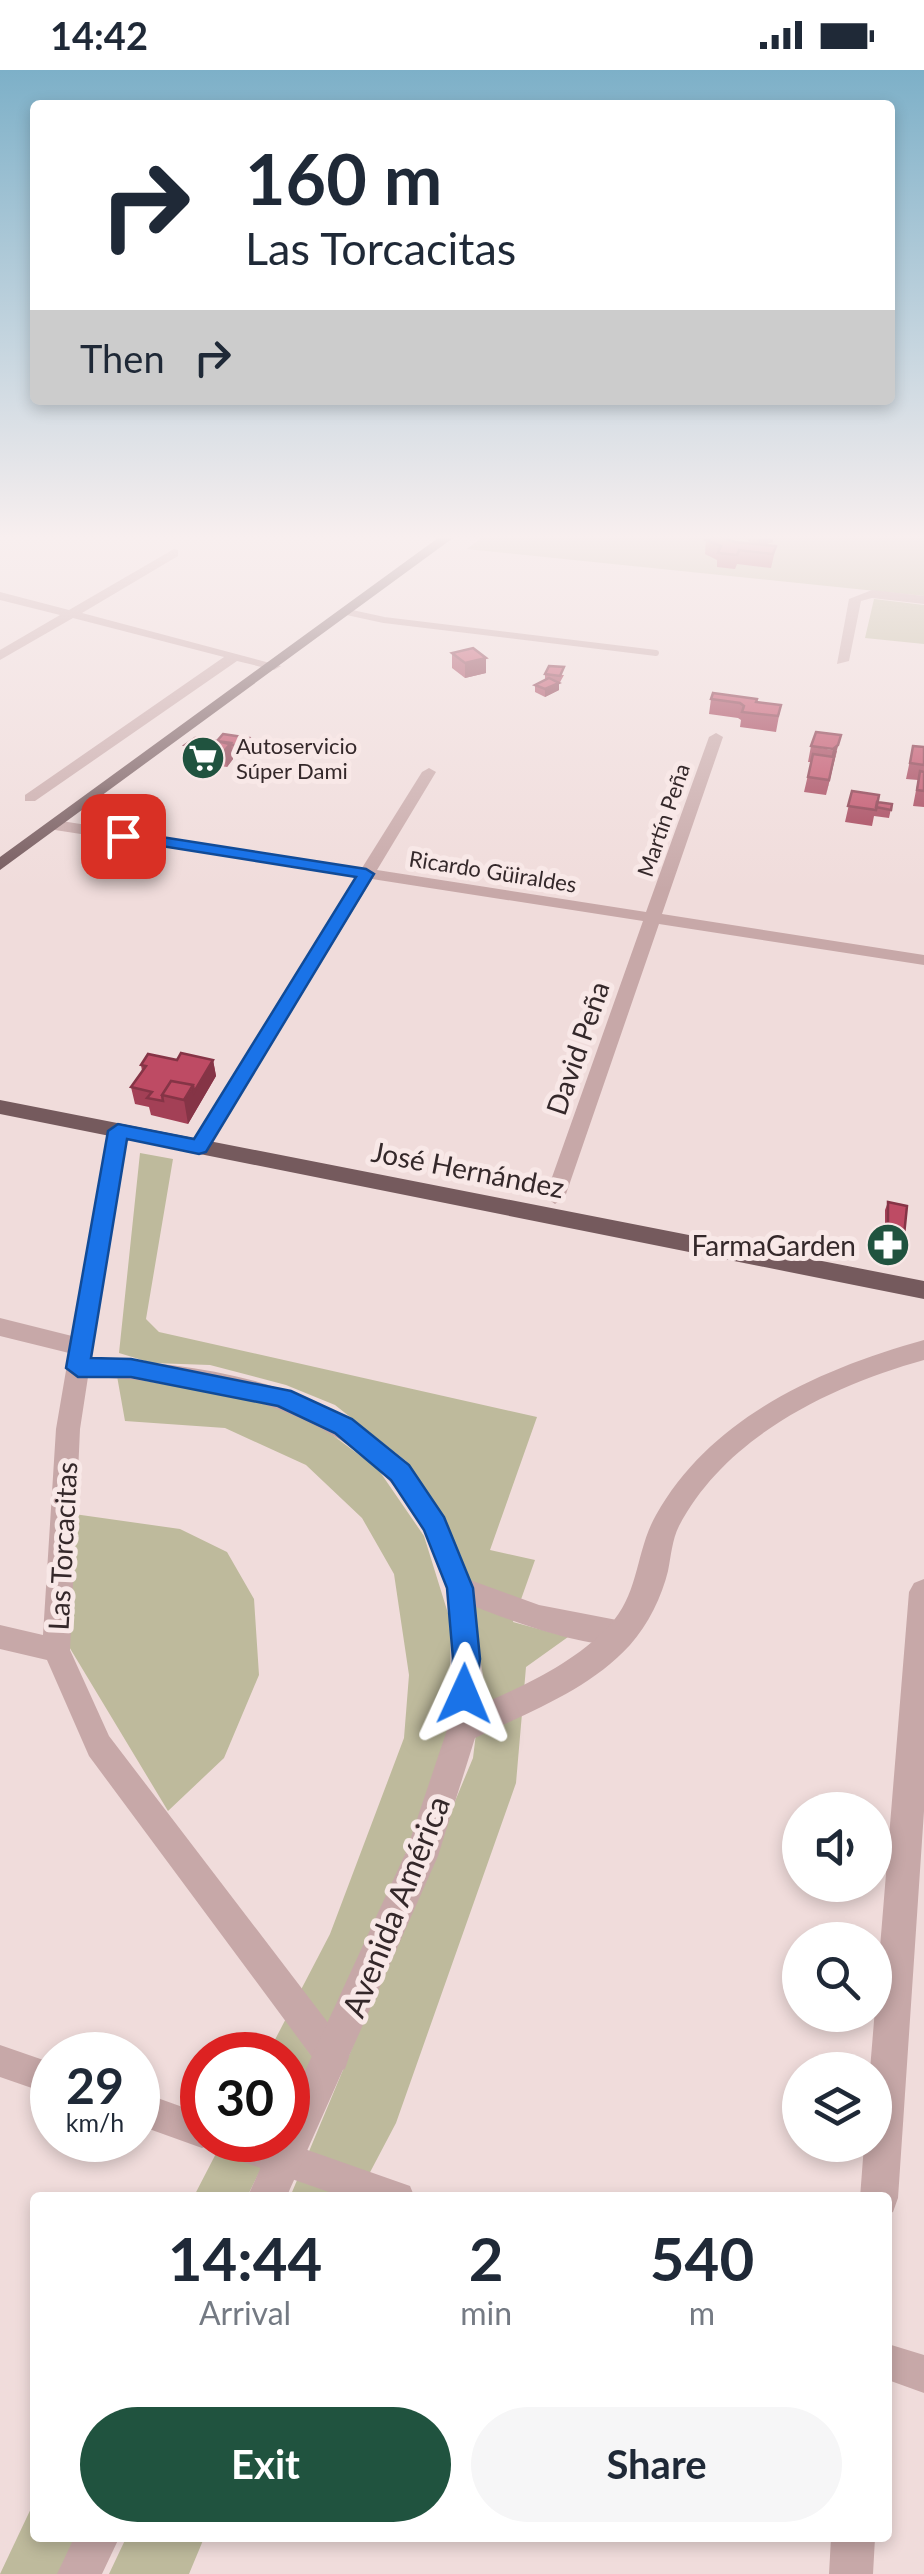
<!DOCTYPE html>
<html lang="en">
<head>
<meta charset="utf-8">
<style>
	:root { --surface:#fff; --page:#f6f6f7; --text:#1f2937; --muted:#747a83; --accent:#20533f }
	body { margin:0; font-family:Lato,sans-serif; background:var(--page); color:var(--text); height:100vh; display:flex; flex-direction:column; font-size:38px; white-space:nowrap }
	* { box-sizing:border-box; margin:0 }
	p { font-size:32px; color:var(--muted) }
	.icon { flex:none; width:55px; height:55px; fill:none; stroke:currentColor; stroke-width:2; stroke-linecap:round; stroke-linejoin:round }
	.map { position:relative; flex:1; overflow:hidden }
	.side { position:absolute; left:30px; top:2122px; width:862px; height:350px; display:flex; flex-direction:column; background:var(--surface); border-radius:10px; box-shadow:0 5px 15px #0003 }
	.side>* { flex:none }
	.hud { position:absolute; left:30px; top:30px; width:865px; height:305px; border-radius:10px; box-shadow:0 5px 15px #0003; background:#fff; color:var(--text); overflow:hidden }
	.tools { position:absolute; left:782px; top:1722px; display:grid; gap:20px }
	.tools a { display:grid; place-items:center; width:110px; height:110px; border-radius:50%; background:var(--surface); box-shadow:0 5px 15px #0003; font-size:50px }
	.speed { position:absolute; left:30px; top:1962px; display:flex; gap:20px; font-size:50px; font-weight:700; text-align:center }
	.speed>* { display:grid; place-content:center; width:130px; height:130px; border-radius:50%; background:var(--surface); box-shadow:0 5px 15px #0003; line-height:1 }
	.speed small { font-size:25px; font-weight:400 }
	.speed .limit { border:15px solid #d22; background:#fff; color:#111 }
	.pin { position:absolute; display:grid; place-items:center; width:85px; height:85px; color:#fff; margin:-42px; border-radius:20px; box-shadow:0 5px 15px #0006 }
	.me { position:absolute; width:110px; margin:-55px; rotate:1deg; stroke-linejoin:round; filter:drop-shadow(0 0 8px #0008) }
	.turn { display:flex; align-items:center; gap:35px; height:210px; padding:0 50px; font-size:45px }
	.turn .icon { width:130px; height:130px; stroke-width:2.5 }
	.turn b { display:block; font-size:70px; line-height:85px }
	.then { display:flex; align-items:center; height:95px; padding:0 50px; background:#0003; gap:20px; font-size:38px }
	.eta { display:flex; justify-content:space-evenly; align-items:center; height:170px; text-align:center }
	.eta b { font-size:60px; font-weight:700; line-height:70px }
	.action { display:flex; gap:20px; margin-top:auto; padding:20px 50px }
	.action a { flex:1; height:115px; border-radius:60px; background:var(--accent); color:#fff; font-size:40px; font-weight:700; line-height:115px; text-align:center }
	.action a+a { background:var(--page); color:var(--text) }
	.status { display:flex; justify-content:space-between; align-items:center; height:70px; padding:0 50px; background:var(--surface); direction:ltr }
	.status svg { height:28px; fill:currentColor }
	.map>svg:first-child { display:block }
	.green { fill:#beba9c }
	.lines { fill:none; stroke-linecap:round; stroke-linejoin:round }
	.service { stroke:#c7a8a8; stroke-width:6 }
	.minor { fill:#c7a8a8; fill-rule:evenodd }
	.tertiary { fill:#c7a8a8; fill-rule:evenodd }
	.primary { fill:#755a5d; fill-rule:evenodd }
	.wall { fill:#a34056 }
	.shaded-wall { fill:#853446 }
	.building { fill:#be4b64; stroke:#853446; stroke-width:2.5 }
	.route { fill:#1a73e8; stroke:#114b97; stroke-width:2.5 }
	.labels { text-anchor:middle; dominant-baseline:central; stroke-width:10; stroke-linejoin:round; paint-order:stroke }
	.far-poi-label { font-size:22px; fill:#34282a; stroke:#f8e8e7; text-anchor:start }
	.far-street-label { font-size:22px; fill:#34282a; stroke:#f8e8e7 }
	.street-label { font-size:28px; fill:#34282a; stroke:#f8e8e7 }
	.poi-label { font-size:28px; fill:#34282a; stroke:#f8e8e7; text-anchor:end }
	.near-street-label { font-size:32px; fill:#34282a; stroke:#f8e8e7 }
</style>
</head>
<body>
<div class="status"><b>14:42</b><svg viewBox="0 0 49 12"><path d="M0 12V9h3v3zM5 12V6h3v6zM10 12V3h3v9zM15 12V0h3v12zM26 1h20v11H26zM47 4h2v5h-2z"/></svg></div>
<div class="map">
<svg width="924" height="2504" viewBox="0 0 924 2504">
	<rect width="100%" height="100%" fill="#f0dcdb"/>
	<path class="green" d="M481,468H924V526L467,479Z
		M874,529L924,535V574L865,568Z
		M140,1083L173,1089L146,1249L159,1262L537,1347L490,1480L535,1490L513,1552L568,1567L526,1597L516,1713L396,2053L357,2127H290L473,1688L483,1605L461,1486L437,1438L406,1391L335,1335L286,1315L210,1295L152,1293L119,1283Z
		M117,1306L272,1333L327,1361L378,1399L424,1466L451,1553L449,1664L384,1843L288,2046V1985H267L330,1864L404,1668L409,1605L394,1504L362,1448L306,1395L225,1358L125,1351Z
		M74,1444L180,1459L227,1482L254,1529L259,1605L224,1688L168,1741L68,1575Z
		M223,2070H275L247,2127L193,2128Z
		M35,2430V2468H78L60,2504H0Z
		M126,2468H204L189,2504H109Z"/>
	<g class="lines">
		<path class="service" d="M347,542L384,550L656,583"/>
		<path class="minor" d="M174,479L178,480V486L82,543L281,596L274,600L237,591L35,731H25V725L224,587L73,548L0,590V580L60,545L0,530V522L69,540Z
			M872,520L924,526V534L872,528L861,531L849,591L837,594L849,529Z
			M716,663L723,667L662,844L924,885V895L659,854L565,1127L555,1134L545,1127L643,851L372,809L206,1082L199,1084L189,1077L357,807L55,760L47,755L55,750L362,798L422,702L429,698L436,702L377,800L646,842L709,667Z
			M118,1054L128,1061L91,1289C209,1293 354,1316 426,1422C445,1448 459,1480 470,1510L539,1535L622,1551L631,1554L635,1563L631,1572C599,1584 509,1550 476,1537L479,1590L476,1658L472,1667L462,1671L452,1667L448,1658C451,1611 458,1559 445,1513C400,1350 236,1312 88,1307L80,1359L70,1580L109,1666L345,1975L349,1987L345,1999L333,2003L321,1999L89,1686L47,1590L0,1579V1555L43,1565L56,1359L69,1283L0,1266V1248L72,1266L108,1061Z
			M0,1975L52,1993V2025L0,2007Z
			M138,2021L202,2044V2070H279L410,2116L415,2128H346L229,2087L217,2082L213,2073L202,2078L138,2055Z
			M888,2274L924,2285V2323L888,2310Z"/>
		<path class="tertiary" d="M924,1270V1290C831,1316 726,1366 679,1456C672,1470 671,1486 668,1501C662,1526 648,1555 630,1575C589,1620 529,1642 475,1668L438,1786L286,2128H247L273,2070H288V2038L406,1782L451,1648C506,1623 566,1601 609,1556C640,1523 635,1482 656,1445C711,1347 820,1299 924,1270Z
			M924,1509V1741L898,2128L893,2142L888,2144V2128H860L864,2075H875V2000H870L909,1522L914,1513Z
			M74,2468H119L102,2504H57Z
			M831,2468H875L873,2504H829Z"/>
		<path class="primary" d="M438,468H453L0,800V787Z
			M0,1030L924,1211V1229L0,1044Z"/>
	</g>
	<path class="wall" d="M748,468H773V472L762,475L776,476L771,498L737,494L735,499L717,497V490L705,484L706,470L754,474L748,471Z
		M452,583L486,588V603L465,608L452,598Z
		M545,604L564,605L559,614V620L545,627L535,622V615L545,610Z
		M711,629L781,635L776,662L740,657L741,650L738,648L709,644Z
		M249,668L250,676L243,685L232,683L233,689L227,697L188,691L185,675Z
		M811,676L837,681L826,725L804,722L811,692H808Z
		M913,676L924,677V737L913,736L918,710L906,709Z
		M852,721L877,732L892,734L889,748L874,746L872,756L845,752Z
		M177,990H213L216,1006L188,1054L151,1045L149,1037L135,1034L131,1017L142,1001L141,995Z
		M888,1132L903,1175L900,1184L874,1179L878,1161L885,1162V1140Z"/>
	<path class="shaded-wall" d="M762,468H773V472L758,476L759,469Z
		M486,588V603L465,608V593Z
		M559,613V620L545,627V619Z
		M841,665L834,691L826,725L833,692L830,695L833,679Z
		M249,668L250,676L243,685L242,677Z
		M231,673L233,689L227,697L224,681Z
		M213,990L216,1006L188,1054L184,1030Z"/>
	<path class="building" d="M712,468H724L735,472L776,476L773,484L739,480L737,485L718,483L721,476L706,470Z
		M473,578L486,588L465,593L452,583Z
		M549,596L564,597L560,606L545,604Z
		M549,608L559,613L545,619L535,615Z
		M713,623L757,629L756,632L781,635L778,646L742,642L744,636L740,633L711,629Z
		M816,662L841,665L838,675L833,679L811,676Z
		M223,664L249,668L242,677L217,671Z
		M195,668L231,673L224,681L185,675Z
		M913,676L924,677V695L910,693Z
		M813,684L834,687L829,710L808,707Z
		M920,701L924,702V721L917,720Z
		M852,721L879,725L876,740L848,736Z
		M877,732L892,734L891,740L876,737Z
		M181,983L213,990L194,1022L193,1015L171,1011L162,1025L163,1031L147,1028L152,1022L131,1017L146,996L141,995L148,984L177,990Z
		M171,1011L193,1015L184,1030L162,1025Z
		M888,1132L907,1136L903,1175L877,1170L878,1161L888,1163Z"/>
	<linearGradient id="sky" x2="0" y2="1"><stop stop-color="#7db0c8"/><stop offset="0.57" stop-color="#f8efef"/><stop offset="1" stop-color="#f8efef" stop-opacity="0"/></linearGradient>
	<rect width="924" height="819" fill="url(#sky)"/>
	<path class="route" d="M123,761L366,799L374,804L206,1082L199,1084L127,1069L91,1288L131,1289L291,1321L352,1349L409,1395L444,1447L473,1518L480,1589L474,1633L464,1636L454,1633L450,1624L453,1589L447,1518L424,1460L391,1410L335,1363L278,1336L131,1307H78L66,1298L108,1061L118,1054L194,1069L356,807L117,769V762Z"/>
	<defs>
		<g id="supermarket-disc" transform="scale(2.25)"><circle r="9.5" fill="#20533f" stroke="#f8e8e7"/><path d="M-6-5.5h2.5l.6 2H6L4.5 2H-2.5L-4.4-4H-6ZM-1.5 3.2a1.3 1.3 0 1 0 .1 0ZM3 3.2a1.3 1.3 0 1 0 .1 0Z" fill="#fff"/></g>
		<g id="pharmacy-disc" transform="scale(2.25)"><circle r="9.5" fill="#20533f" stroke="#f8e8e7"/><path d="M-2-6h4v4h4v4h-4v4h-4v-4h-4v-4h4Z" fill="#fff"/></g>
	</defs>
	<g fill-rule="evenodd">
		<use href="#supermarket-disc" x="203" y="688"/>
		<use href="#pharmacy-disc" x="888" y="1175"/>
	</g>
	<g class="labels">
		<g class="far-poi-label">
			<text x="236" y="675">Autoservicio<tspan x="236" dy="25">Súper Dami</tspan></text>
		</g>
		<g class="far-street-label">
			<text transform="translate(663 750) rotate(-71)">Martín Peña</text>
			<text transform="translate(493 801) rotate(9)">Ricardo Güiraldes</text>
		</g>
		<g class="street-label">
			<text transform="translate(577 978) rotate(-71)">David Peña</text>
			<text transform="translate(468 1099) rotate(11)">José Hernández</text>
			<text transform="translate(62 1476) rotate(-87)">Las Torcacitas</text>
		</g>
		<g class="poi-label">
			<text x="856" y="1175">FarmaGarden</text>
		</g>
		<g class="near-street-label">
			<text transform="translate(395 1836) rotate(-68)">Avenida América</text>
		</g>
	</g>
</svg>
<div class="tools">
<a><svg class="icon" aria-label="sound" viewBox="0 0 24 24"><path d="M4 9h4l5-4v14l-5-4H4zM17 9q2 3 0 6"/></svg></a>
<a><svg class="icon" aria-label="search" viewBox="0 0 24 24"><circle cx="10" cy="10" r="6"/><path d="M15 15l6 6"/></svg></a>
<a><svg class="icon" aria-label="layers" viewBox="0 0 24 24"><path d="M12 4l9 5-9 5-9-5zM3 14l9 5 9-5"/></svg></a>
</div>
<div class="speed"><div>29<small>km/h</small></div><div class="limit">30</div></div>
<div class="pin" style="left:123px;top:766px;background:#d93025"><svg class="icon" aria-label="arrive" viewBox="0 0 24 24"><path d="M6 21V4h12l-3 4 3 4H6"/></svg></div>
<svg class="me" style="left:464px;top:1624px" viewBox="-20 -20 40 40"><path d="M0-17L14 15 0 8-14 15z" fill="#1a73e8" stroke="#fff" stroke-width="4"/></svg>
<div class="hud">
<div class="turn"><svg class="icon" aria-label="right" viewBox="0 0 24 24"><path d="M7 20v-9h11M14 6l5 5-5 5"/></svg><div><b>160 m</b>Las Torcacitas</div></div>
<div class="then">Then<svg class="icon" aria-label="right" viewBox="0 0 24 24"><path d="M7 20v-9h11M14 6l5 5-5 5"/></svg></div>
</div>
<section class="side">
<div class="eta">
<div><b>14:44</b><p>Arrival</p></div>
<div><b>2</b><p>min</p></div>
<div><b>540</b><p>m</p></div>
</div>
<div class="action"><a>Exit</a><a>Share</a></div>
</section>
</div>
</body>
</html>
